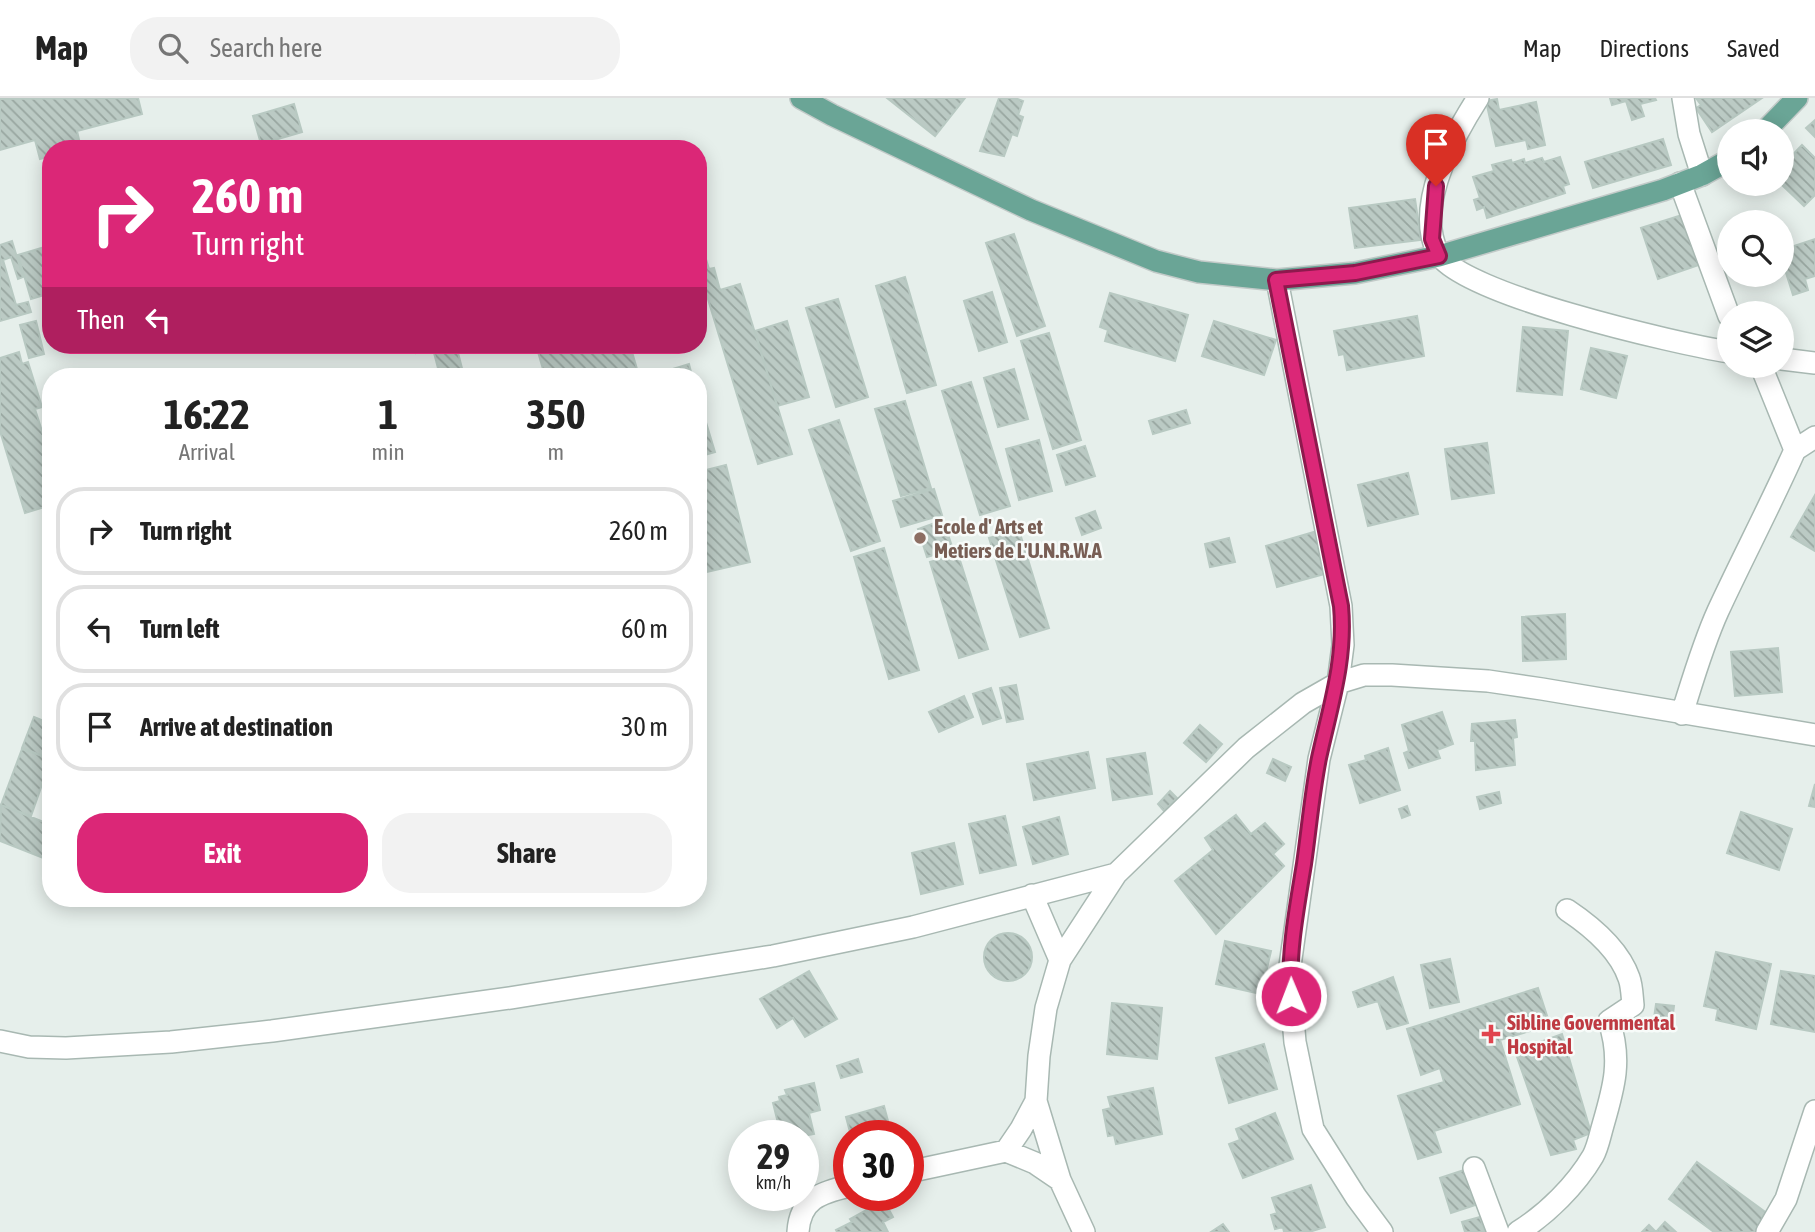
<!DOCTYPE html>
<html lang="en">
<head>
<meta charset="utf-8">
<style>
	:root { --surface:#fff; --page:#f2f2f2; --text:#222; --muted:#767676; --line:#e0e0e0; --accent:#db2777 }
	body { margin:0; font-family:"Asap Condensed",sans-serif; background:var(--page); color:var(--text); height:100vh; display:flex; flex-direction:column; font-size:26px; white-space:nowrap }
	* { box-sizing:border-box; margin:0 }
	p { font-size:23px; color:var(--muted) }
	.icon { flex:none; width:38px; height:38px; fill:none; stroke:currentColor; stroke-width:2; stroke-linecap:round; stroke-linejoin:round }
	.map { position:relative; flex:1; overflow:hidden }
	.drawer { position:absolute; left:42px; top:270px; width:665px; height:539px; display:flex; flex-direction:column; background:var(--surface); border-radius:28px; box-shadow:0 4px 18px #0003 }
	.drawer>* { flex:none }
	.guide { position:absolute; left:42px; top:42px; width:665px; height:214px; border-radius:28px; box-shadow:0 4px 18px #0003; background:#db2777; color:#fff; overflow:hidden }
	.buttons { position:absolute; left:1717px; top:21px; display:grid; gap:14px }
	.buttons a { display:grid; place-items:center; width:77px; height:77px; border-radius:50%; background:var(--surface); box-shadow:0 4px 18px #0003; font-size:35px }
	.speed { position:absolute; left:728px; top:1022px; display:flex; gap:14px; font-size:35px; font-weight:700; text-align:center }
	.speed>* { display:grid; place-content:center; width:91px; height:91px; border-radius:50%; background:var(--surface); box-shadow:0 4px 18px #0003; line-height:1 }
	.speed small { font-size:18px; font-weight:400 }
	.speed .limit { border:10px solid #d22; background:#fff; color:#111 }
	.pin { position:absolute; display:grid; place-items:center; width:60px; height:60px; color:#fff; margin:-72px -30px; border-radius:50% 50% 50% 0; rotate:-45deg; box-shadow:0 0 7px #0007 }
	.pin .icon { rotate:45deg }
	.me { position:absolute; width:77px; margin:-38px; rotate:359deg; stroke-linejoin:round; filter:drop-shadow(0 0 5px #0008) }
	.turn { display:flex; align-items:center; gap:24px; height:147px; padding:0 35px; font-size:32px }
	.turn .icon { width:91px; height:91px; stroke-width:2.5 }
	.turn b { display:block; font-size:49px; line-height:60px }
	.then { display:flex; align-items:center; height:66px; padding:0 35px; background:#0003; gap:14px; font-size:26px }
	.eta { display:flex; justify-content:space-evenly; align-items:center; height:119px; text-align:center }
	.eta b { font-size:42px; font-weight:700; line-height:49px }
	.action { display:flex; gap:14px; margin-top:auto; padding:14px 35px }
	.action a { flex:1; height:80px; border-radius:28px; background:var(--accent); color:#fff; font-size:28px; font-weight:700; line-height:80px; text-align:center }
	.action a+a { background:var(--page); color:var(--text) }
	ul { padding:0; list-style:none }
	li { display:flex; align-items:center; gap:21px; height:88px; margin:0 14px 10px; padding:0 21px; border:4px solid var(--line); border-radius:28px }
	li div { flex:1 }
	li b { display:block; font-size:26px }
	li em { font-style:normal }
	header { display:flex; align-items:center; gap:42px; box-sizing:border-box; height:98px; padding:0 35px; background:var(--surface); border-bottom:2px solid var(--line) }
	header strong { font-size:33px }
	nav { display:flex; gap:38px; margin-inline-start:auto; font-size:24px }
	.search { width:490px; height:63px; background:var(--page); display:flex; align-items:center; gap:18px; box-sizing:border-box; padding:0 24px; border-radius:28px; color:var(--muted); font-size:26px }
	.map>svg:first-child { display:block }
	.building { fill:url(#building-back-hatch); stroke:#b8c9c2; stroke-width:2 }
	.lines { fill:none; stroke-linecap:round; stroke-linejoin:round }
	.minor-casing { stroke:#a8b8b2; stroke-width:24 }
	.major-casing { stroke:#c2cac8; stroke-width:24 }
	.minor { stroke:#fff; stroke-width:21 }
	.major { stroke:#6aa596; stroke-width:21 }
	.route-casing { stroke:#8e194d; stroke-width:18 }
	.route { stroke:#db2777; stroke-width:12 }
	.education-dot { fill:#8d6e63; stroke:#f7fbf9; stroke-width:2.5 }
	.health-dot { fill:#e0444e; stroke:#f7fbf9; stroke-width:2.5 }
	.labels { text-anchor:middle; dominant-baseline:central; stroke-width:5; stroke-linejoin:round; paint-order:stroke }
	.education-label { font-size:21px; font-weight:bold; fill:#785e54; stroke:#f7fbf9; text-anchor:start }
	.health-label { font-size:21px; font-weight:bold; fill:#be3a42; stroke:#f7fbf9; text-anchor:start }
</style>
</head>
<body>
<header>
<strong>Map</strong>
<div class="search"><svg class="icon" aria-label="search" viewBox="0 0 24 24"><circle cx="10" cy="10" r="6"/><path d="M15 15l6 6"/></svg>Search here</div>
<nav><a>Map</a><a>Directions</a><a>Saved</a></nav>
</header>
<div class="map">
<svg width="1815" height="1134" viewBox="0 0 1815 1134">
	<defs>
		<pattern id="building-back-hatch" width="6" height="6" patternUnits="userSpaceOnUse" patternTransform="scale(1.75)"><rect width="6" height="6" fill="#bbcac4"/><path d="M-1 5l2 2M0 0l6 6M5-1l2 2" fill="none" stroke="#98a6a0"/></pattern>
	</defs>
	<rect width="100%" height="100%" fill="#e6efeb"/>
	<path class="building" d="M138,0L142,16L77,33L81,50L51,51V58L40,61L35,42L0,52V1Z
		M887,0H965L935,38Z
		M999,0H1015L1023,3L1018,17L1023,19L1017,38L1012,36L1004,58L980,53Z
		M1610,0H1655L1656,2L1640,6L1644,18L1632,22L1626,3L1612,7Z
		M1696,0H1762L1712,34L1696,10L1701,7Z
		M1497,1L1499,12L1536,4L1545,47L1528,51L1526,42L1496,48L1486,3Z
		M294,6L302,34L261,46L253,18Z
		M1815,22V39L1806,30Z
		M1663,41L1671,67L1593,90L1585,64Z
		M1802,47L1815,60V97L1804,108L1781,86L1782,68Z
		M1560,59L1569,86L1563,88L1565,95L1487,120L1484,109L1477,112L1474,102L1480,100L1473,79L1494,73L1492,67L1511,62L1512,65L1524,61L1525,65L1542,60L1544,64Z
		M1415,101L1421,142L1355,150L1349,110Z
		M1682,117L1699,167L1658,181L1641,130Z
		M698,135L709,171L714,170L720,192L740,186L792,356L758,366L707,198L698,201Z
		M1014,136L1045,228L1017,238L986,145Z
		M1815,141V178L1805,181L1808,192L1793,197L1782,162V152Z
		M12,143L23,179L18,181L11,159L3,162L16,207L28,204L31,214L0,223V147Z
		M51,147V195L31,201L18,157Z
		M905,179L936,287L907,295L876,188Z
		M992,194L1007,244L979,253L964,203Z
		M1110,195L1188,217L1175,263L1105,243L1108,232L1100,229Z
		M838,201L868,299L836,309L806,210Z
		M1417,218L1424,258L1347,272L1344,256L1339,257L1334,233Z
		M36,223L44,256L29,260L20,227Z
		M787,223L809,299L777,308L755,233Z
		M1214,223L1276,242L1264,277L1202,258Z
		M1523,229L1568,233L1562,297L1517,293Z
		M1049,235L1081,342L1053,351L1021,243Z
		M398,247H431L432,250L416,255L414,250L400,252Z
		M432,247H456L464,278H440Z
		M562,247H630L639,278H545L538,254Z
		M1591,250L1627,258L1616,300L1581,291Z
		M19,254L22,266L28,264L42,309L35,311L51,362V407L25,415L0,333V260Z
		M689,266L692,278H657L656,276Z
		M1014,271L1028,321L998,329L984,280Z
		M971,284L1010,408L980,417L942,293Z
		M698,298L715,354L698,359Z
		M905,303L931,390L901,398L875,311Z
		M1186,312L1190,325L1153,336L1149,323Z
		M839,322L880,443L851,453L809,332Z
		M1039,342L1052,393L1019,402L1006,351Z
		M1487,345L1494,395L1452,401L1445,351Z
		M1085,348L1095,378L1066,387L1057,357Z
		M726,367L750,464L698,476V374Z
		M1408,375L1418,416L1368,428L1358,387Z
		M934,391L942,417L901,429L893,403Z
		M1815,397V453L1791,439Z
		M1095,413L1101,430L1082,437L1076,420Z
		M943,422L953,451L927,459L918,431Z
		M1019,432L1049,530L1020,539L989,440Z
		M1317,433L1328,475L1277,489L1266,448Z
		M1229,440L1235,464L1210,469L1205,446Z
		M884,450L919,572L889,581L854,459Z
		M958,456L988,551L959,560L930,464Z
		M1565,516L1566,561L1523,563L1522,519Z
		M1778,550L1782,594L1735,598L1731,554Z
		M1016,587L1023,621L1007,624L1000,590Z
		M991,590L1001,620L983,626L973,596Z
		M964,598L973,619L939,634L929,614Z
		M1442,614L1453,646L1437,652L1440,660L1409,670L1404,655L1409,653L1402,627Z
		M34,619L51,626V661L22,650Z
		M1515,622L1517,639L1513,640L1515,667L1476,672L1475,643H1471L1472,626Z
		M1200,627L1222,646L1206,664L1184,645Z
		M1388,650L1400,692L1360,705L1349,667L1366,662L1365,658Z
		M22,651L51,661L31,718L1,707Z
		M1088,654L1095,690L1034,702L1027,666Z
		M1145,655L1152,696L1113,702L1107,661Z
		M1273,661L1291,669L1285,683L1267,675Z
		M1815,686V709L1809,708Z
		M1170,693L1177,700L1164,713L1158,706Z
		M1499,694L1501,705L1480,711L1477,699Z
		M1,707L51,727V763L0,743Z
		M1407,708L1410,717L1402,720L1399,711Z
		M1741,714L1792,731L1779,772L1727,755Z
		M1236,717L1251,736L1265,725L1284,746L1273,756L1284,768L1216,836L1175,783L1213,752L1205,740Z
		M1005,718L1016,767L980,775L969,726Z
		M1059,719L1068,756L1033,766L1023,729Z
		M954,745L963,786L921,796L912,755Z
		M984 859a24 24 0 1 1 48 0a24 24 0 1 1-48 0Z
		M1225,843L1271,853L1261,896L1216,886Z
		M1716,854L1771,866L1756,931L1716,922L1718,911L1704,908Z
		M1450,861L1459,904L1430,910L1421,867Z
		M809,873L837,921L805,939L793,920L777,930L760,901Z
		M1781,873L1815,878V934L1771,926Z
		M1393,879L1408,925L1387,931L1378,903L1358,909L1353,894Z
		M1538,890L1550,927L1500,942L1520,1006L1434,1033L1441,1054L1418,1061L1398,998L1444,984L1440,970L1421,977L1407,931Z
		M1112,905L1162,910L1157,961L1107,956Z
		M1656,906L1674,908L1672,923L1654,920Z
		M1562,936L1591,1035L1573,1042L1576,1051L1551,1057L1515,953Z
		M1264,946L1277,991L1229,1005L1216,960Z
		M858,961L862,974L841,980L837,968Z
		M814,985L820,1012L809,1015L814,1036L803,1038L781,1037L773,1005L780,1003L779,999L787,997L785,992Z
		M1153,990L1162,1036L1116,1046L1114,1037L1108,1038L1103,1012L1111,1010L1108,999Z
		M884,1008L892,1038H851L846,1019Z
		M1275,1015L1293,1061L1243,1080L1229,1046L1240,1042L1236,1031Z
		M1697,1064L1768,1116L1755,1134H1714L1669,1101Z
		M1464,1072L1475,1107L1451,1115L1440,1080Z
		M1311,1087L1325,1129L1309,1134H1284L1283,1129L1275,1131L1271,1117L1277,1115L1272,1100Z
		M881,1104L884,1110L887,1108L893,1119L883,1124L888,1134H837L836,1132L852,1124L850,1121Z
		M1480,1119L1485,1134H1465L1462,1124Z
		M1665,1124L1676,1134H1642L1649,1127L1656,1134Z
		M1223,1126L1229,1134H1211Z"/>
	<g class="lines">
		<g class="minor-casing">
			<path id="minor" d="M1478,0C1453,39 1414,108 1438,155C1459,196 1679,246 1729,254
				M1683,0L1689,36L1702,77
				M1680,85L1729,218
				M1277,182L1341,508L1343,547L1338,585L1319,661L1289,875L1295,944L1313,1031L1356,1099L1382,1134
				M1782,261L1815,265
				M1795,352L1815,339
				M1682,616C1693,581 1703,546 1718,513C1743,459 1771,406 1795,352L1761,268
				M1032,797L1060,862
				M0,943L29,949L66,950L171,944L272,933L510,900L773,858L913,829L1116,776
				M1006,1053L1035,1065L1060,1082
				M1474,1070L1498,1134
				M908,1074L1006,1053L1021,1031L1036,1003
				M798,1134C800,1101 820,1095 849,1088
				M1084,1134L1060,1082L1036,1003L1039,958L1046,910L1060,862L1116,776L1246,650L1303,605L1338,585L1364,577H1392L1488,583L1542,591L1815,637
				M1518,1134C1547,1116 1576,1087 1593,1058C1598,1049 1600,1037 1603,1027C1614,989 1622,962 1609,923L1633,907C1632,898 1632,888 1629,880C1619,851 1591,828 1567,812
				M1767,1134L1786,1101L1815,1013"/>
		</g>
		<g class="major-casing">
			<path id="major" d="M801,0L832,17L1031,112L1156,163L1199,174L1277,182L1355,175L1439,158L1663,92L1702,77L1729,62
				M1765,33L1797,0"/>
		</g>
		<use href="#minor" class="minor"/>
		<use href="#major" class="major"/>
	</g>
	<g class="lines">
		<g class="route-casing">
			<path id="route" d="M1291,898C1288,855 1297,809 1304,766C1309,731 1312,695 1319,660C1330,609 1346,562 1341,508L1276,182L1355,175L1439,158L1432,141L1436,88"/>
		</g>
		<use href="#route" class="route"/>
	</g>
	<circle class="education-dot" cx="920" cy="440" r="7"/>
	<path class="health-dot" d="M1487.5 925.5h7v7h7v7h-7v7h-7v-7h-7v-7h7z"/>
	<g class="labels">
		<g class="education-label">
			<text x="934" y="428">Ecole d' Arts et<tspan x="934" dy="24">Metiers de L'U.N.R.W.A</tspan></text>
		</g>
		<g class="health-label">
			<text x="1507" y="924">Sibline Governmental<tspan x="1507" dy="24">Hospital</tspan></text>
		</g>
	</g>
</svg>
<div class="buttons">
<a><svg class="icon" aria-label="sound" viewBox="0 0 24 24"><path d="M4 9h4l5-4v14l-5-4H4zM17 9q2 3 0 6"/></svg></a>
<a><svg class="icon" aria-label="search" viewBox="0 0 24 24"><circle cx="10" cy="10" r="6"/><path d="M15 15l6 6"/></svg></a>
<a><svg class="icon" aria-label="layers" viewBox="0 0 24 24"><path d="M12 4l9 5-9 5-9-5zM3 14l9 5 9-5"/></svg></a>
</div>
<div class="speed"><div>29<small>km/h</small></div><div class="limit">30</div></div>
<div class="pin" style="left:1436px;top:88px;background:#d93025"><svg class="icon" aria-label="arrive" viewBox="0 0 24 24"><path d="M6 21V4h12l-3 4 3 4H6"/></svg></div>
<svg class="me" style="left:1291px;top:898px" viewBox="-20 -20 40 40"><circle r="17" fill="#db2777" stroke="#fff" stroke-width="3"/><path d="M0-11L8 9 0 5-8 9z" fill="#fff"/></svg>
<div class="guide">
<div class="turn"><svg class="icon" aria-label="right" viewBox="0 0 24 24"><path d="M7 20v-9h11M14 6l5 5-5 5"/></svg><div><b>260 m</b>Turn right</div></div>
<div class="then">Then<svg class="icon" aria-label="left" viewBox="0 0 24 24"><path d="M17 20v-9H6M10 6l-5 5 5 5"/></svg></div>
</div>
<section class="drawer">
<div class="eta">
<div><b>16:22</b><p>Arrival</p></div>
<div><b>1</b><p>min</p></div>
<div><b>350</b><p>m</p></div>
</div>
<ul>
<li><svg class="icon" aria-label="right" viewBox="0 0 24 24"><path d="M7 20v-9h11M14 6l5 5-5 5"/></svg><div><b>Turn right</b></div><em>260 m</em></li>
<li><svg class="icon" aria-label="left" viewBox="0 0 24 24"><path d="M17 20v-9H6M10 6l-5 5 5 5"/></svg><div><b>Turn left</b></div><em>60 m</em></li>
<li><svg class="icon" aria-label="arrive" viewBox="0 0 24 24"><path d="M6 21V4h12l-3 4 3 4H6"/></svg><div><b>Arrive at destination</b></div><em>30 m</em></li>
</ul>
<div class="action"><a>Exit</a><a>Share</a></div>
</section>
</div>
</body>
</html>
